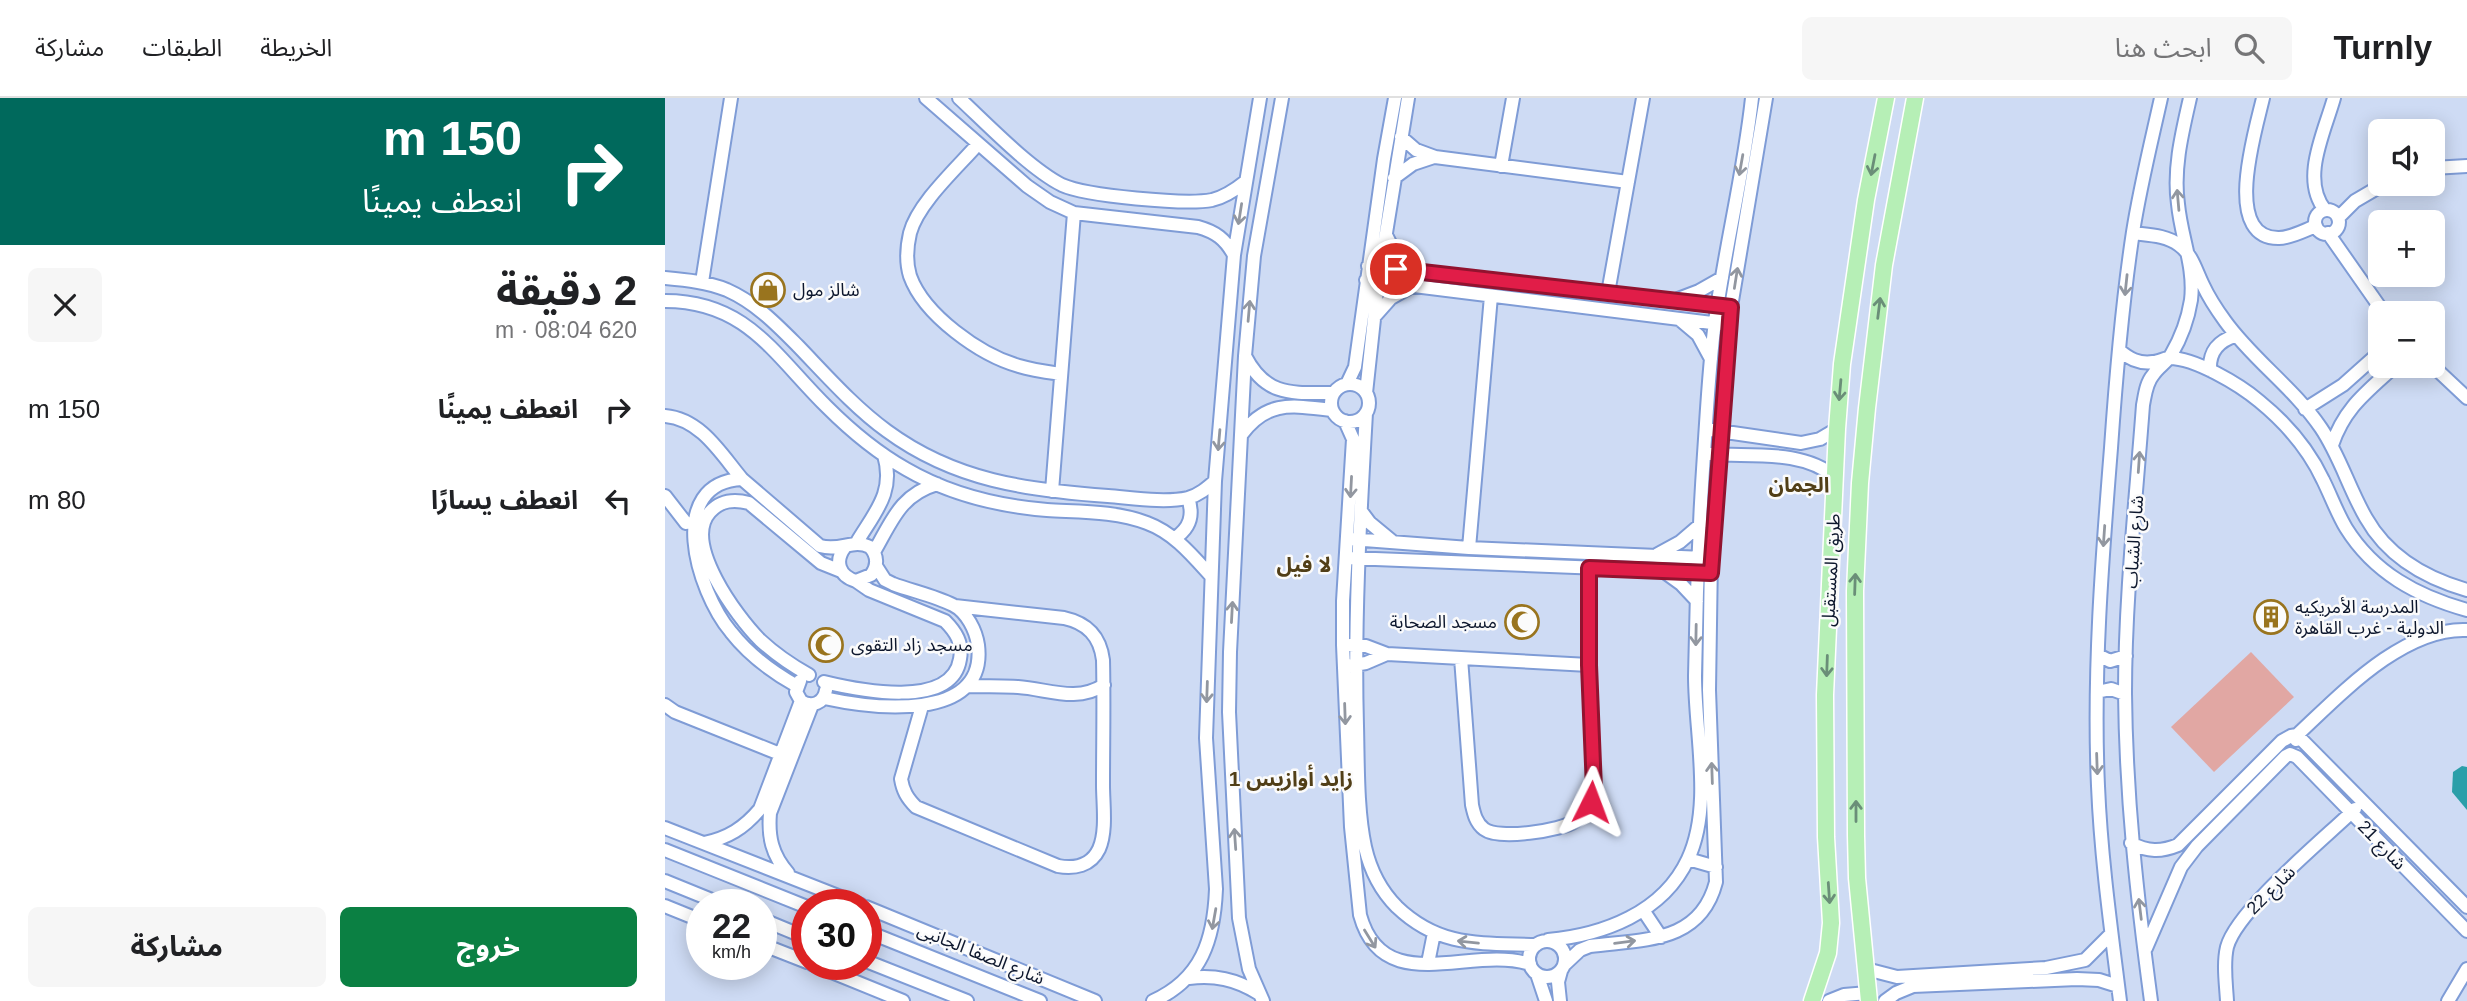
<!DOCTYPE html>
<html lang="ar">
<head>
<meta charset="utf-8">
<style>
	:root { --surface:#fff; --page:#f6f6f6; --text:#202124; --muted:#757577; --line:#e0e0e0; --accent:#0b8043 }
	body { margin:0; font-family:Helvetica,"Noto Sans Arabic",sans-serif; background:var(--page); color:var(--text); direction:rtl; height:100vh; display:flex; flex-direction:column; font-size:26px; white-space:nowrap }
	* { box-sizing:border-box; margin:0 }
	p { font-size:23px; color:var(--muted) }
	.icon { flex:none; width:38px; height:38px; fill:none; stroke:currentColor; stroke-width:2; stroke-linecap:round; stroke-linejoin:round }
	.map { position:relative; flex:1; overflow:hidden; direction:ltr }
	.sheet { display:flex; flex-direction:column; background:var(--surface); width:665px }
	.sheet>* { flex:none }
	.hud { background:#00695c; color:#fff; overflow:hidden }
	.buttons { position:absolute; left:1703px; top:21px; display:grid; gap:14px }
	.buttons a { display:grid; place-items:center; width:77px; height:77px; border-radius:10px; background:var(--surface); box-shadow:0 4px 18px #0003; font-size:35px }
	.speed { position:absolute; left:21px; top:791px; display:flex; gap:14px; font-size:35px; font-weight:700; text-align:center }
	.speed>* { display:grid; place-content:center; width:91px; height:91px; border-radius:50%; background:var(--surface); box-shadow:0 4px 18px #0003; line-height:1 }
	.speed small { font-size:18px; font-weight:400 }
	.speed .limit { border:10px solid #d22; background:#fff; color:#111 }
	.pin { position:absolute; display:grid; place-items:center; width:60px; height:60px; color:#fff; margin:-30px; border:4px solid #fff; border-radius:50%; box-shadow:0 2px 7px #0007 }
	.me { position:absolute; width:77px; margin:-38px; rotate:3deg; stroke-linejoin:round; filter:drop-shadow(0 0 5px #0008) }
	.turn { display:flex; align-items:center; gap:24px; height:147px; padding:0 28px; font-size:32px }
	.turn .icon { width:91px; height:91px; stroke-width:2.5 }
	.turn b { display:block; font-size:49px; line-height:60px }
	.round { display:grid; place-items:center; flex:none; width:74px; height:74px; border-radius:10px; background:var(--page) }
	.overview { display:flex; align-items:center; justify-content:space-between; height:119px; padding:0 28px }
	h1 { font-size:42px; font-weight:700; line-height:52px }
	.primary-button { display:flex; gap:14px; margin-top:auto; padding:14px 28px }
	.primary-button a { flex:1; height:80px; border-radius:10px; background:var(--accent); color:#fff; font-size:28px; font-weight:700; line-height:80px; text-align:center }
	.primary-button a+a { background:var(--page); color:var(--text) }
	ul { padding:0; list-style:none }
	li { display:flex; align-items:center; gap:21px; height:91px; padding:0 28px }
	li div { flex:1 }
	li b { display:block; font-size:26px }
	li em { font-style:normal }
	header { display:flex; align-items:center; gap:42px; box-sizing:border-box; height:98px; padding:0 35px; background:var(--surface); border-bottom:2px solid var(--line) }
	header strong { font-size:33px }
	nav { display:flex; gap:38px; margin-inline-start:auto; font-size:24px }
	.search { width:490px; height:63px; background:var(--page); display:flex; align-items:center; gap:18px; box-sizing:border-box; padding:0 24px; border-radius:10px; color:var(--muted); font-size:26px }
	main { display:flex; flex:1; min-height:0 }
	.map>svg:first-child { display:block }
	.green { fill:#e1a7a3 }
	.water { fill:#2b9fa9 }
	.lines { fill:none; stroke-linecap:round; stroke-linejoin:round }
	.minor-casing { stroke:#7f9cd6; stroke-width:16 }
	.major-casing { stroke:#fff; stroke-width:19 }
	.minor { stroke:#fff; stroke-width:12 }
	.major { stroke:#b6efb6; stroke-width:16 }
	.oneway { stroke:#9297a0 }
	.oneway2 { stroke:#6a8e78 }
	.route-casing { stroke:#92132f; stroke-width:18 }
	.route { stroke:#e11d48; stroke-width:12 }
	.labels { text-anchor:middle; dominant-baseline:central; stroke-width:5; stroke-linejoin:round; paint-order:stroke }
	.poi-label { font-size:18px; fill:#0d172d; stroke:#fbfbfb; text-anchor:start }
	.street-label { font-size:18px; fill:#0d172d; stroke:#fbfbfb }
	.quarter-label { font-size:21px; font-weight:bold; fill:#513f18; stroke:#fbfbfb }
</style>
</head>
<body>
<header>
<strong>Turnly</strong>
<div class="search"><svg class="icon" aria-label="search" viewBox="0 0 24 24"><circle cx="10" cy="10" r="6"/><path d="M15 15l6 6"/></svg>ابحث هنا</div>
<nav><a>الخريطة</a><a>الطبقات</a><a>مشاركة</a></nav>
</header>
<main>
<div class="map">
<svg width="1802" height="903" viewBox="0 0 1802 903">
	<rect width="100%" height="100%" fill="#cedbf4"/>
	<path class="green" d="M1586,554L1629,599L1549,674L1506,629Z"/>
	<path class="water" d="M1797,668L1802,669V712L1787,694L1788,674Z"/>
	<g class="lines">
		<g class="minor-casing">
			<path id="minor" d="M261,0L362,88L385,104L409,115L533,129C551,134 560,141 569,157
				M294,0C322,26 364,70 397,87C421,98 521,107 547,102C560,99 570,92 580,84
				M1598,0C1591,31 1556,141 1614,140C1626,140 1640,132 1651,128
				M736,39L751,52L770,59L963,84
				M313,46C292,70 253,105 245,135C242,148 241,165 245,178C259,217 315,257 354,268C367,272 382,274 396,276
				M836,68L848,0
				M1768,70L1802,68
				M729,80L748,66L769,59
				M1660,112C1635,81 1660,33 1669,0
				M1650 124a12 12 0 1 1 24 0a12 12 0 1 1-24 0Z
				M1673,120L1690,103L1719,86
				M1468,135C1483,137 1501,137 1514,147C1527,156 1531,173 1538,187C1544,200 1552,212 1560,223C1588,262 1629,290 1656,330C1675,358 1684,391 1701,420C1723,459 1760,480 1802,492
				M1663,135L1719,215
				M721,137L731,157L747,173
				M703,168L1059,208
				M0,180C22,182 42,184 62,192C91,205 111,226 133,248C161,277 189,309 222,333C290,383 362,392 443,398C468,400 499,405 523,400C534,397 542,390 550,383
				M701,182L1055,226
				M37,184L66,0
				M943,195L978,0
				M1013,201L1034,193L1057,180
				M0,203C82,203 110,258 162,309C186,333 211,354 241,371C284,396 333,408 382,412C415,414 451,413 482,425C509,435 527,457 546,478
				M710,218L726,200L747,188
				M1014,221L1033,237L1046,261
				M1454,252C1464,261 1474,266 1488,264C1493,264 1498,261 1503,260C1529,259 1575,287 1594,303C1621,325 1643,350 1658,382C1666,398 1672,415 1681,430C1709,475 1752,498 1802,512
				M1768,254L1769,268
				M580,258C601,299 627,295 668,295
				M1768,268L1802,300
				M1545,272C1544,254 1553,243 1570,238
				M682,286L690,269L719,61L730,0
				M666 305a19 19 0 1 1 38 0a19 19 0 1 1-38 0Z
				M701,295L713,184L743,0
				M1640,311L1678,287L1715,254
				M701,315C695,420 689,523 692,628C693,666 692,712 700,749C705,771 716,793 732,809C775,850 816,845 871,847
				M0,318C36,321 56,356 77,381
				M680,323L688,341L678,503V547L686,729L695,817C718,901 805,847 865,866
				M1047,332L1136,345L1155,341L1172,331
				M577,336C603,301 629,308 667,312
				M1667,347C1680,309 1702,294 1730,268
				M1046,356C1086,359 1137,351 1170,379
				M387,393L409,115
				M0,398L21,425
				M696,413L705,425L728,444
				M510,440C525,430 529,417 523,400
				M686,441L804,450L1039,460
				M192,444C210,414 230,394 219,357
				M804,450L826,198
				M209,454C227,423 235,397 272,386
				M993,456L1015,444L1036,426
				M685,460L1038,474
				M998,473L1016,486L1032,503
				M685,547L701,548L722,556L924,567
				M1433,557L1445,563L1461,558
				M796,560L807,707C809,716 811,725 819,731C833,742 896,733 910,723C922,716 926,704 929,691L924,567V469
				M683,568L701,565L722,556
				M144,577C126,567 110,556 95,542C72,519 17,445 45,414C56,402 69,401 84,405L156,465L176,473
				M159,584C192,592 287,612 295,561C298,545 291,534 280,523L204,492L191,483
				M132,588C107,574 84,557 66,534C31,492 0,385 77,381L155,448C176,454 188,440 205,449C213,458 213,468 206,477L191,483C174,478 169,463 180,449
				M302,588C319,588 336,588 353,589C383,591 411,605 439,587
				M1432,594L1446,591L1460,596
				M159,600C205,610 323,626 313,547C311,533 302,514 288,507C270,498 247,493 228,486L220,482L211,468
				M136,603C147,610 159,605 161,592
				M0,607L10,614L115,656
				M257,608L236,681C238,693 242,700 251,709L393,768C409,771 426,768 434,751C442,733 438,706 438,687C438,645 439,604 438,562C435,538 422,525 399,520L290,508
				M1631,642L1632,637C1675,597 1738,529 1802,532
				M0,730L196,807
				M39,745C63,740 79,730 95,711L136,603L131,594L135,583
				M1466,745C1483,754 1496,754 1513,747L1617,643L1626,638L1632,637L1802,809
				M0,752L142,809
				M1023,761L1051,769
				M123,775C107,757 103,739 105,715L147,607
				M0,783L59,807
				M0,808L37,823
				M201,809L430,903
				M978,812L996,839
				M96,821L142,840
				M201,833L375,903
				M883,842C938,837 998,815 1023,761C1048,707 1030,637 1030,578C1031,504 1034,430 1039,356C1042,313 1044,268 1050,224C1060,149 1079,75 1087,0
				M864 861a18 18 0 1 1 36 0a18 18 0 1 1-36 0Z
				M96,846L142,864
				M1481,850L1516,769L1532,748L1621,658L1625,656L1632,659L1802,833
				M201,863L302,903
				M763,865L769,835
				M147,866L238,903
				M899,867L915,852L925,848C978,841 1035,846 1051,784L1044,592L1046,460L1066,209L1101,0
				M1201,871L1232,879L1381,870L1420,862L1446,836
				M872,876L881,903
				M524,880C550,877 570,881 593,895
				M488,903C537,881 549,841 551,791L541,640L550,383L569,157L595,0
				M598,903L584,871L574,820L564,614L565,554L580,258L589,158L617,0
				M895,903L893,884L896,873
				M1164,903L1179,897L1203,895
				M1220,903L1231,895L1248,888L1412,881L1434,882L1453,888
				M1455,903C1446,831 1436,760 1433,688C1428,575 1437,462 1446,350C1451,278 1457,206 1468,134C1475,89 1486,45 1496,0
				M1486,903C1472,799 1461,700 1460,595C1460,501 1471,401 1478,307C1480,297 1481,285 1488,277C1493,269 1501,265 1506,257C1516,240 1523,221 1526,202C1530,169 1516,139 1513,106C1508,71 1517,35 1525,0
				M1562,903C1561,885 1558,866 1562,849C1572,812 1660,740 1690,711
				M1783,903L1802,871"/>
		</g>
		<g class="major-casing">
			<path id="major" d="M1147,903L1163,855L1166,825L1161,739L1160,597L1172,331L1177,266L1201,102L1221,0
				M1204,903L1192,780L1191,737L1190,493L1195,385L1202,310L1219,167L1250,0"/>
		</g>
		<use href="#minor" class="minor"/>
		<use href="#major" class="major"/>
	</g>
	<defs><path id="oneway-shaft" d="M-6 0H5M1.5-3L5.5 0L1.5 3" fill="none" stroke-width="1.6" stroke-linecap="round" stroke-linejoin="round" transform="scale(1.75)"/></defs>
	<g class="oneway">
		<use href="#oneway-shaft" transform="translate(1076 67) rotate(100)"/>
		<use href="#oneway-shaft" transform="translate(1513 102) rotate(-95)"/>
		<use href="#oneway-shaft" transform="translate(575 116) rotate(99)"/>
		<use href="#oneway-shaft" transform="translate(1071 180) rotate(-81)"/>
		<use href="#oneway-shaft" transform="translate(1461 187) rotate(96)"/>
		<use href="#oneway-shaft" transform="translate(584 213) rotate(-85)"/>
		<use href="#oneway-shaft" transform="translate(554 342) rotate(95)"/>
		<use href="#oneway-shaft" transform="translate(1474 364) rotate(-86)"/>
		<use href="#oneway-shaft" transform="translate(686 389) rotate(93)"/>
		<use href="#oneway-shaft" transform="translate(1439 438) rotate(94)"/>
		<use href="#oneway-shaft" transform="translate(567 514) rotate(-87)"/>
		<use href="#oneway-shaft" transform="translate(1031 537) rotate(91)"/>
		<use href="#oneway-shaft" transform="translate(542 594) rotate(92)"/>
		<use href="#oneway-shaft" transform="translate(680 616) rotate(88)"/>
		<use href="#oneway-shaft" transform="translate(1432 666) rotate(88)"/>
		<use href="#oneway-shaft" transform="translate(1047 675) rotate(-92)"/>
		<use href="#oneway-shaft" transform="translate(570 741) rotate(-94)"/>
		<use href="#oneway-shaft" transform="translate(1475 811) rotate(-97)"/>
		<use href="#oneway-shaft" transform="translate(549 821) rotate(100)"/>
		<use href="#oneway-shaft" transform="translate(705 841) rotate(58)"/>
		<use href="#oneway-shaft" transform="translate(803 844) rotate(-174)"/>
		<use href="#oneway-shaft" transform="translate(960 844) rotate(-7)"/>
	</g>
	<g class="oneway2">
		<use href="#oneway-shaft" transform="translate(1208 67) rotate(101)"/>
		<use href="#oneway-shaft" transform="translate(1214 210) rotate(-83)"/>
		<use href="#oneway-shaft" transform="translate(1175 292) rotate(95)"/>
		<use href="#oneway-shaft" transform="translate(1190 486) rotate(-88)"/>
		<use href="#oneway-shaft" transform="translate(1162 568) rotate(92)"/>
		<use href="#oneway-shaft" transform="translate(1191 713) rotate(-90)"/>
		<use href="#oneway-shaft" transform="translate(1164 795) rotate(86)"/>
	</g>
	<g class="lines">
		<g class="route-casing">
			<path id="route" d="M731,171L1066,209L1046,475L924,470V567L929,691L926,704"/>
		</g>
		<use href="#route" class="route"/>
	</g>
	<defs>
		<g id="shop-ring" transform="scale(1.75)"><circle r="9.5" fill="#fbfbfb" stroke="#99741e" stroke-width="1.5"/><path d="M-5-2.5h2.3a2.7 3.5 0 0 1 5.4 0H5L5.5 6h-11ZM-1.5-2.5h3a1.5 2.3 0 0 0-3 0Z" fill="#99741e"/></g>
		<g id="building-ring" transform="scale(1.75)"><circle r="9.5" fill="#fbfbfb" stroke="#99741e" stroke-width="1.5"/><path d="M-4-6H4V6H1V3H-1V6H-4ZM-2.5-4.3h1.7v1.8h-1.7ZM.8-4.3h1.7v1.8H.8ZM-2.5-1h1.7V.8h-1.7ZM.8-1h1.7V.8H.8Z" fill="#99741e"/></g>
		<g id="mosque-ring" transform="scale(1.75)"><circle r="9.5" fill="#fbfbfb" stroke="#99741e" stroke-width="1.5"/><path d="M3.5-4.9A6 6 0 1 0 3.5 4.9A5 5 0 1 1 3.5-4.9Z" fill="#99741e"/></g>
	</defs>
	<g fill-rule="evenodd">
		<use href="#shop-ring" x="103" y="192"/>
		<use href="#building-ring" x="1606" y="519"/>
		<use href="#mosque-ring" x="857" y="524"/>
		<use href="#mosque-ring" x="161" y="547"/>
	</g>
	<g class="labels">
		<g class="poi-label">
			<text x="128" y="192">شالز مول</text>
			<text x="1630" y="509">المدرسة الأمريكيه<tspan x="1630" dy="21">الدولية - غرب القاهرة</tspan></text>
			<text x="832" y="524" text-anchor="end">مسجد الصحابة</text>
			<text x="186" y="547">مسجد زاد التقوى</text>
		</g>
		<g class="street-label">
			<text transform="translate(1469 444) rotate(-86)">شارع الشباب</text>
			<text transform="translate(1166 472) rotate(-87)">طريق المستقبل</text>
			<text transform="translate(1717 747) rotate(46)">شارع 21</text>
			<text transform="translate(1606 792) rotate(-45)">شارع 22</text>
			<text transform="translate(316 856) rotate(22)">شارع الصفا الجانبى</text>
		</g>
		<g class="quarter-label">
			<text x="1134" y="386">الجمان</text>
			<text x="639" y="466">لا فيل</text>
			<text x="626" y="680">زايد أوازيس 1</text>
		</g>
	</g>
</svg>
<div class="buttons">
<a><svg class="icon" aria-label="sound" viewBox="0 0 24 24"><path d="M4 9h4l5-4v14l-5-4H4zM17 9q2 3 0 6"/></svg></a>
<a>+</a>
<a>−</a>
</div>
<div class="speed"><div>22<small>km/h</small></div><div class="limit">30</div></div>
<div class="pin" style="left:731px;top:171px;background:#d93025"><svg class="icon" aria-label="arrive" viewBox="0 0 24 24"><path d="M6 21V4h12l-3 4 3 4H6"/></svg></div>
<svg class="me" style="left:926px;top:704px" viewBox="-20 -20 40 40"><path d="M0-17L14 15 0 8-14 15z" fill="#e11d48" stroke="#fff" stroke-width="4"/></svg>
</div>
<section class="sheet">
<div class="hud">
<div class="turn"><svg class="icon" aria-label="right" viewBox="0 0 24 24"><path d="M7 20v-9h11M14 6l5 5-5 5"/></svg><div><b>150 m</b>انعطف يمينًا</div></div>
</div>
<div class="overview"><div><h1>2 دقيقة</h1><p>620 m · 08:04</p></div><a class="round"><svg class="icon" aria-label="close" viewBox="0 0 24 24"><path d="M6 6l12 12M18 6L6 18"/></svg></a></div>
<ul>
<li><svg class="icon" aria-label="right" viewBox="0 0 24 24"><path d="M7 20v-9h11M14 6l5 5-5 5"/></svg><div><b>انعطف يمينًا</b></div><em>150 m</em></li>
<li><svg class="icon" aria-label="left" viewBox="0 0 24 24"><path d="M17 20v-9H6M10 6l-5 5 5 5"/></svg><div><b>انعطف يسارًا</b></div><em>80 m</em></li>
</ul>
<div class="primary-button"><a>خروج</a><a>مشاركة</a></div>
</section>
</main>
</body>
</html>
